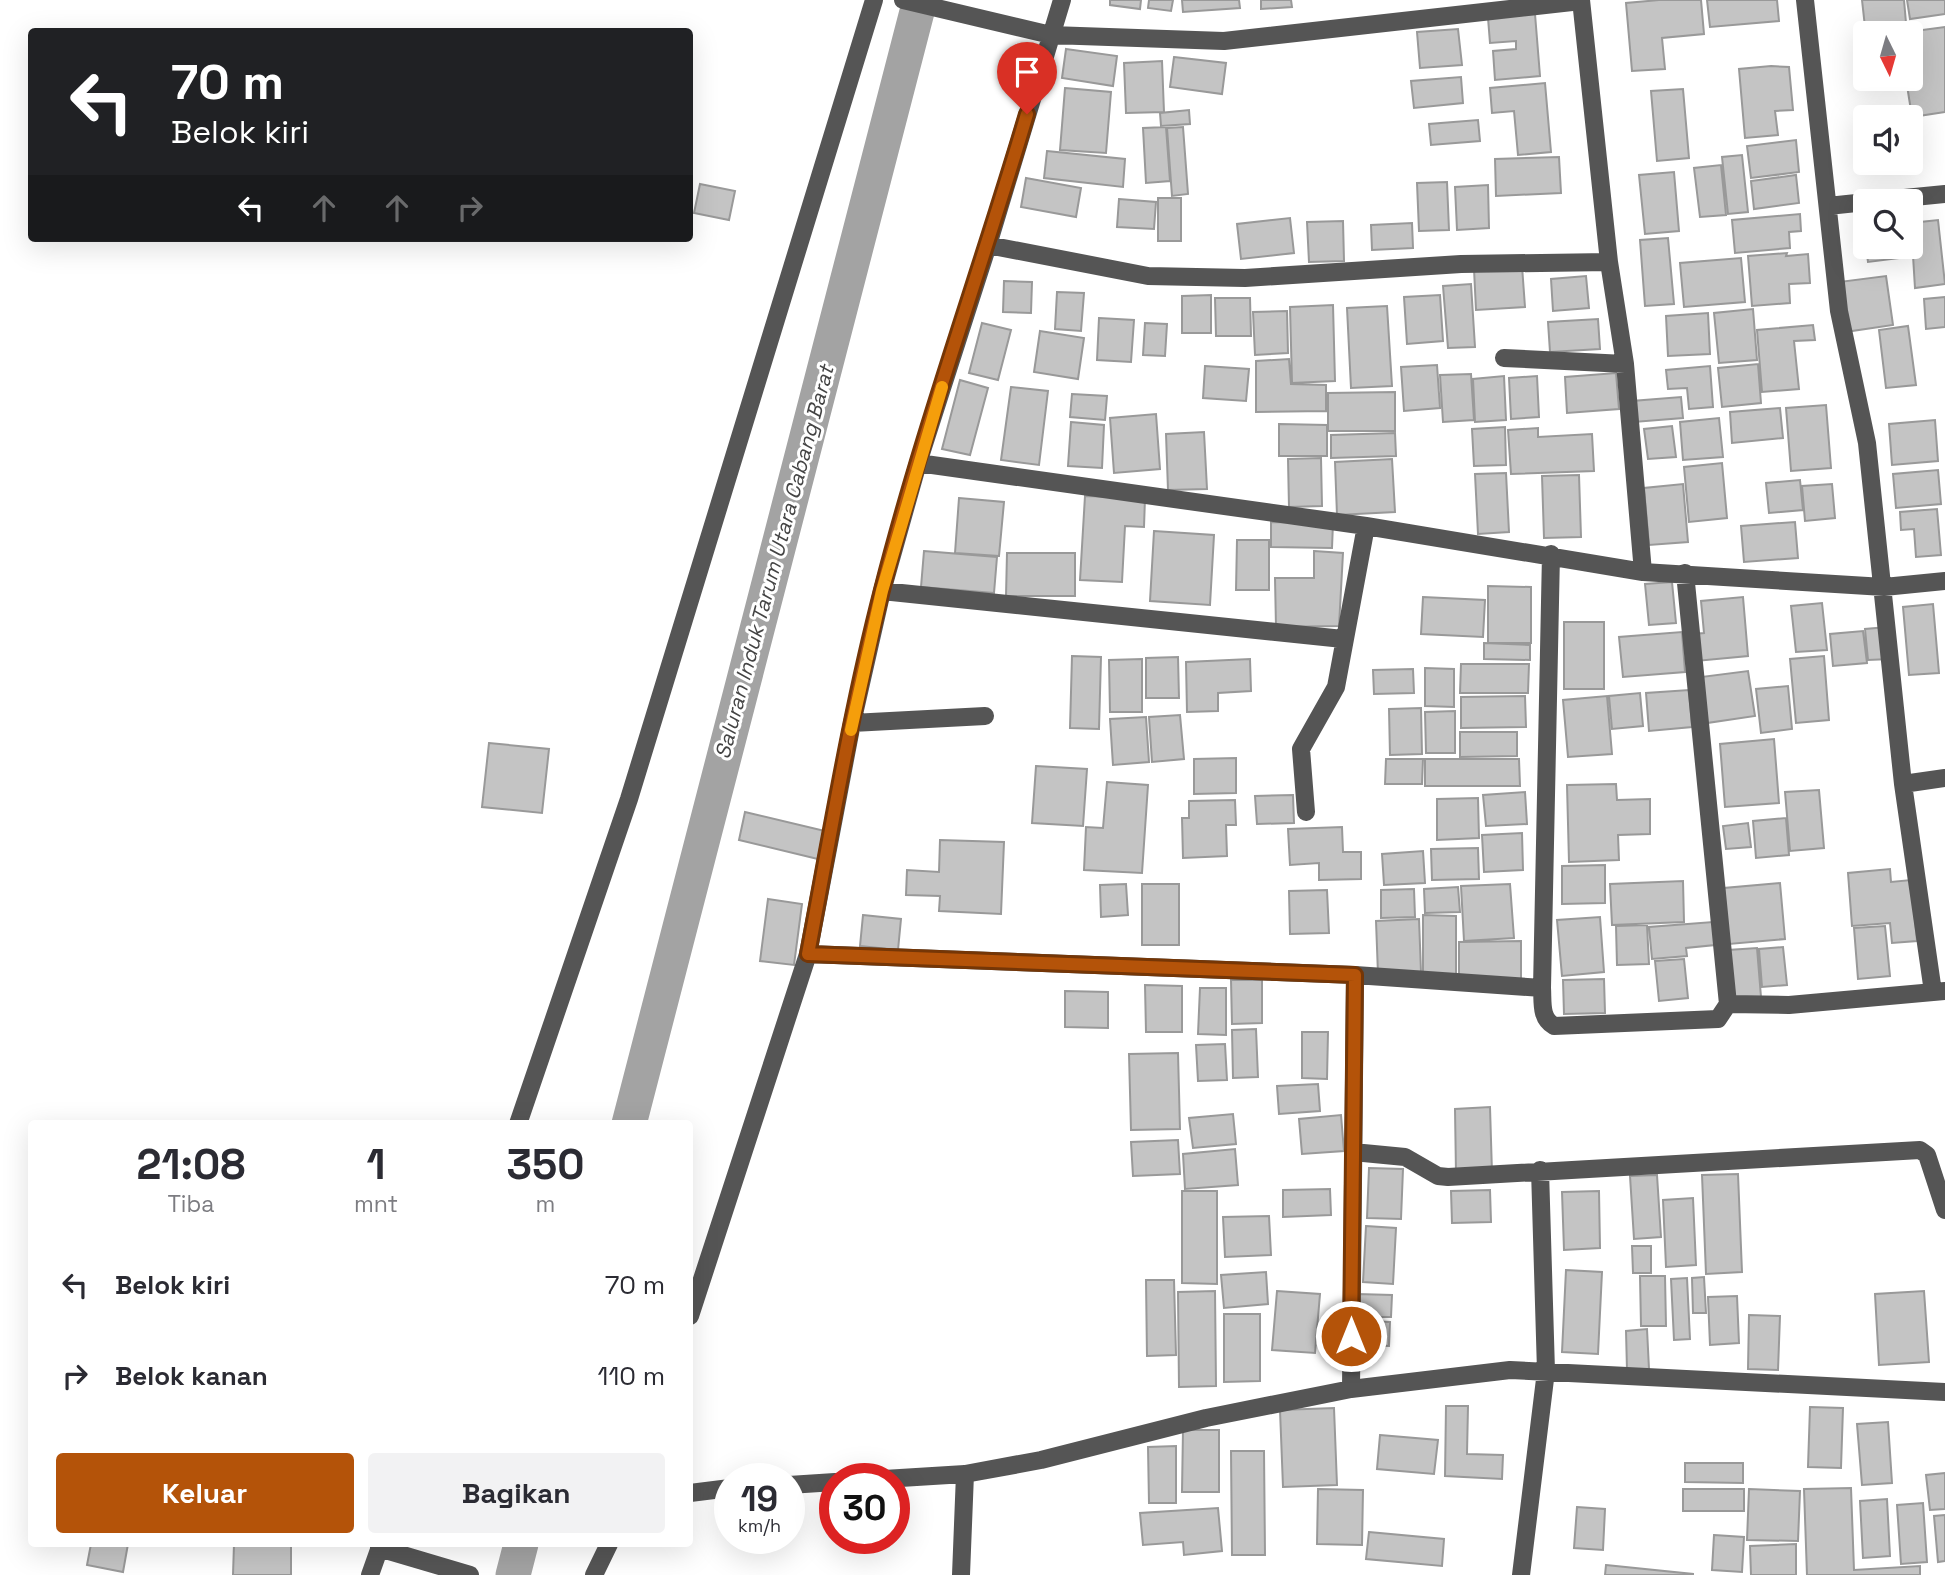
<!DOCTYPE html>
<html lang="id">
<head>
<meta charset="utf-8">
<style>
	:root { --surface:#fff; --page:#f2f2f3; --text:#2b2b33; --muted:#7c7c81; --accent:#b45309 }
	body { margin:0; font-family:"Space Grotesk",sans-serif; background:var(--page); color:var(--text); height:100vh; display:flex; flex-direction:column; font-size:26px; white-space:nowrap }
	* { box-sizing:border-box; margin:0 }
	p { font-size:23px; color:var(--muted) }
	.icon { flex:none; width:38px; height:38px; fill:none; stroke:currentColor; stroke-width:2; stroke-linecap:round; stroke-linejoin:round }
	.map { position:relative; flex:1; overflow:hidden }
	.drawer { position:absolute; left:28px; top:1120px; width:665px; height:427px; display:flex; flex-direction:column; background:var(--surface); border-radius:7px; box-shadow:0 7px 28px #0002 }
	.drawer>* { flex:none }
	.banner { position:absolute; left:28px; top:28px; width:665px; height:214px; border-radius:7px; box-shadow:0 7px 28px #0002; background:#202124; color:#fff; overflow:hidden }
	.needle { width:46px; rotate:175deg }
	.tools { position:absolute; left:1853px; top:21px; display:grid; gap:14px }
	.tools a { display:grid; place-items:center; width:70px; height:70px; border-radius:7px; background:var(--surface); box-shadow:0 7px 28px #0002; font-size:35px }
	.speed { position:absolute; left:714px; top:1463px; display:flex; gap:14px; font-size:35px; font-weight:700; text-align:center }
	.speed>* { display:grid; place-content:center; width:91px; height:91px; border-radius:50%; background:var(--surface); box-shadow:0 7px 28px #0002; line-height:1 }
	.speed small { font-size:18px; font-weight:400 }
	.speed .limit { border:10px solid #d22; background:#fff; color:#111 }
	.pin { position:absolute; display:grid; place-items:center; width:60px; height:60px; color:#fff; margin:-72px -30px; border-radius:50% 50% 50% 0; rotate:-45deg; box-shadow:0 0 7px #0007 }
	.pin .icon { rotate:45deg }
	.me { position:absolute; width:77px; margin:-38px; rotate:0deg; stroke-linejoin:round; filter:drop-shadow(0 0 5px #0008) }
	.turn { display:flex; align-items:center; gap:24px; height:147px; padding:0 28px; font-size:32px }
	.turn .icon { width:91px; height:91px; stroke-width:2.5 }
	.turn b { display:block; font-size:49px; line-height:60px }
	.lanes { display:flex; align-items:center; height:66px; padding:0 28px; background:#0003; justify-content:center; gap:35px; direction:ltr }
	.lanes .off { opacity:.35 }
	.eta { display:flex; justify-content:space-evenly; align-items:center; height:119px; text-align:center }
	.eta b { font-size:42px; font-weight:700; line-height:49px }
	.primary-button { display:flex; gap:14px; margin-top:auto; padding:14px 28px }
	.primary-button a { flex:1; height:80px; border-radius:7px; background:var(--accent); color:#fff; font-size:28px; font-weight:700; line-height:80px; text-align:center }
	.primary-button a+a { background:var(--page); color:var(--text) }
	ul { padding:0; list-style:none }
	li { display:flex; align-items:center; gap:21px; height:91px; padding:0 28px }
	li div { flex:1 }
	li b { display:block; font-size:26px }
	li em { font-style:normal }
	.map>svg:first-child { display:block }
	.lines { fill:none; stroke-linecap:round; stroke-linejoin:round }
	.canal { stroke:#a3a3a3; stroke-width:35 }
	.building { fill:#c4c4c4; stroke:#999; stroke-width:2 }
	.minor { stroke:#555; stroke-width:18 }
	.route-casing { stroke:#753606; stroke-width:18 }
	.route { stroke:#b45309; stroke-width:12 }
	.slow { stroke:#f59e0b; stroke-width:12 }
	.labels { text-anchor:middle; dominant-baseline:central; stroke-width:6; stroke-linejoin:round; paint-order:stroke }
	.water-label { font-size:21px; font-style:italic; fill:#444; stroke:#fff }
</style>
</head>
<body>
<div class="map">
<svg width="1945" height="1575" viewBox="0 0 1945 1575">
	<rect width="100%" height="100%" fill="#fff"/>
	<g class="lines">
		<path class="canal" d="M629,1124L920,0
			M513,1575L521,1544"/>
	</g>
	<path class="building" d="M1110,0H1141L1140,9L1110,5Z
		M1149,0H1173L1171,11L1148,8Z
		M1182,0H1239L1240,8L1183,12Z
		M1261,0H1291L1292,7L1261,9Z
		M1659,0H1701L1704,34L1662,38L1665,69L1632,71L1626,3Z
		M1707,0H1777L1779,21L1710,27Z
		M1862,0H1904L1906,23L1865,27Z
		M1907,0H1945V14L1910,19Z
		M1535,14L1540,76L1495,80L1493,51L1516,49V41L1490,43L1488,18Z
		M1945,27V112L1912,117L1906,79H1911V33H1900Z
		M1458,29L1462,65L1420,68L1417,32Z
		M1066,49L1117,56L1113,86L1062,78Z
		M1174,57L1226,63L1222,94L1170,87Z
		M1162,61L1164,112L1126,113L1124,63Z
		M1771,66L1789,67L1793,110L1775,111L1778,135L1745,138L1739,69Z
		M1461,77L1463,103L1414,108L1411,81Z
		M1545,83L1551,152L1518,155L1514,111L1492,113L1490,88Z
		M1065,88L1111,92L1106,153L1060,150Z
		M1683,89L1689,158L1657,161L1651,91Z
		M1189,110L1190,124L1161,126L1160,113Z
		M1478,120L1480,141L1431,145L1429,124Z
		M1166,127L1170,181L1146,183L1143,128Z
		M1183,127L1188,194L1172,196L1167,128Z
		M1796,140L1799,172L1751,178L1747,146Z
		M1047,151L1125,159L1123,187L1044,178Z
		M1742,155L1748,212L1728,214L1722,157Z
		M1559,157L1561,193L1496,196L1495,159Z
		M1721,165L1726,215L1700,217L1694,168Z
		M1674,172L1679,231L1645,234L1639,175Z
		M1796,175L1799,203L1754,209L1751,181Z
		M1026,178L1081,188L1076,217L1021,207Z
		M1447,182L1449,230L1419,231L1417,183Z
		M700,184L735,191L729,220L694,213Z
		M1488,185L1489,228L1457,230L1455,187Z
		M1158,198H1181V241H1158Z
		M1119,199L1156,202L1154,229L1117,227Z
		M1800,214L1801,231L1789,232L1790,248L1735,253L1732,220Z
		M1290,218L1294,253L1241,259L1237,224Z
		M1938,220L1945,284L1915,288L1911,223Z
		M1343,221L1344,261L1309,262L1307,222Z
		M1412,223L1413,248L1372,250L1371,225Z
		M1668,238L1674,304L1645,306L1640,240Z
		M1866,247H1906L1908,257L1868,262Z
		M1787,253L1786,256L1808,254L1810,283L1789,284L1790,303L1752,306L1748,256Z
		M1741,258L1745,302L1684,307L1680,263Z
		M1522,266L1525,307L1476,310L1474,269Z
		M1586,276L1589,308L1553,311L1551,279Z
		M1886,276L1893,325L1845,332L1839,282Z
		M1004,281L1032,282L1031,313L1003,312Z
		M1471,284L1475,347L1448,348L1443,286Z
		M1057,292L1084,293L1081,331L1055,329Z
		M1211,295V333H1182V296Z
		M1440,295L1443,341L1407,344L1404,297Z
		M1945,297V327L1926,329L1924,299Z
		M1215,298H1250L1251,336H1216Z
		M1333,305L1335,381L1292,383L1290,307Z
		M1387,306L1392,386L1351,388L1347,308Z
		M1753,309L1757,360L1719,363L1714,313Z
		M1287,311L1288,353L1255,355L1253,312Z
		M1708,313L1710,354L1668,356L1666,316Z
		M1099,318L1134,320L1131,362L1097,360Z
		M1598,319L1600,349L1550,352L1548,322Z
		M982,323L1011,330L998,380L969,373Z
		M1145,323L1167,324L1165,356L1143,355Z
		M1813,325L1815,340L1794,341L1799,389L1762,392L1757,330Z
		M1908,326L1916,385L1886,388L1879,330Z
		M1040,331L1084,338L1078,379L1034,372Z
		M1289,359L1291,384L1326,385V411L1256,412V361Z
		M1758,364L1761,403L1722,407L1718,368Z
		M1437,365L1440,408L1404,411L1401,367Z
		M1205,366L1249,369L1246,401L1203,398Z
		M1710,366L1713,407L1689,409L1687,388L1668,389L1666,370Z
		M1616,373L1619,409L1567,413L1565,377Z
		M1471,374L1474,420L1443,422L1440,375Z
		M1504,376L1506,420L1475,422L1473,379Z
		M1537,376L1539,417L1511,419L1509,378Z
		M960,380L988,388L970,455L942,449Z
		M1011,387L1048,391L1039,465L1001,460Z
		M1395,392V431H1328V393Z
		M1072,394L1107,396L1105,420L1070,417Z
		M1681,397L1683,418L1634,422L1632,401Z
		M1826,405L1831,468L1791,471L1786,408Z
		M1780,408L1783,438L1732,443L1730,412Z
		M1156,414L1160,469L1114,473L1110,418Z
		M1719,418L1723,457L1683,460L1680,422Z
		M1935,420L1938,461L1892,465L1889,424Z
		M1071,422L1104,425L1102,468L1068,466Z
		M1279,424L1327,425V456H1279Z
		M1672,426L1676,457L1648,459L1644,429Z
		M1505,427L1506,465L1474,466L1472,429Z
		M1538,428V437L1592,434L1594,471L1511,474L1508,430Z
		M1204,432L1207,489L1168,490L1166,434Z
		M1395,433L1396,456L1331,458V435Z
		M1321,458L1322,506L1289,507L1288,459Z
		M1392,459L1395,512L1337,515L1335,462Z
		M1722,463L1727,518L1689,522L1684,467Z
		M1938,470L1941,504L1896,508L1893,474Z
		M1506,473L1509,532L1478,534L1475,474Z
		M1579,475L1581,537L1544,538L1542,476Z
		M1800,480L1803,510L1769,513L1766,483Z
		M1683,484L1688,542L1649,545L1644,488Z
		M1832,484L1835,518L1805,521L1802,486Z
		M1085,496L1145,498L1144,527L1125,526L1122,582L1080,580Z
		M959,498L1004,502L999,556L955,553Z
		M1937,509L1941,555L1916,557L1914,529L1901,530L1900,512Z
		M1271,522L1333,523L1332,548L1271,547Z
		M1795,522L1798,558L1744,562L1741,526Z
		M1154,531L1214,535L1210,605L1150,601Z
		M1237,540H1269V590H1236Z
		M924,551L997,557L994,593L921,587Z
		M1314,551L1343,553L1339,626L1276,627L1275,578H1314Z
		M1007,553H1075V596H1006Z
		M1672,582L1676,623L1649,625L1645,584Z
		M1488,586L1531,587V643H1488Z
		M1423,597L1485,600L1483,637L1421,634Z
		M1743,597L1748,656L1696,661L1693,634L1704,633L1701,601Z
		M1822,603L1827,650L1796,652L1791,606Z
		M1933,604L1939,673L1909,675L1903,607Z
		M1564,622H1604V689H1564Z
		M1887,627L1890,659L1868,660L1865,629Z
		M1863,631L1867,663L1833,666L1830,634Z
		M1682,632L1685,672L1623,677L1619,637Z
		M1484,643L1530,645V660L1484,659Z
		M1072,656L1101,657L1099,729L1070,728Z
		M1824,656L1829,720L1796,723L1790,659Z
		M1178,657L1179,698H1146V658Z
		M1142,659V712H1110L1109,660Z
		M1250,659L1251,691L1218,693V711L1187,712L1186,662Z
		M1461,664H1529L1528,693H1460Z
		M1425,668L1454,669V707L1425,706Z
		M1413,669L1414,693L1374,694L1373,670Z
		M1748,671L1755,716L1707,723L1701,677Z
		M1788,686L1792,729L1761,733L1756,689Z
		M1689,690L1692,727L1649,731L1646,693Z
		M1640,693L1643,726L1612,729L1609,696Z
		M1525,696L1526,727L1461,728V697Z
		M1607,696L1612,754L1568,757L1563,700Z
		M1421,708L1422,754L1390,755L1389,709Z
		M1455,711V753H1426L1425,712Z
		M1180,715L1184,759L1152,762L1149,717Z
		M1146,717L1149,762L1113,765L1110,719Z
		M1460,732H1517V756L1460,757Z
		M1774,739L1779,803L1725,807L1720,744Z
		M489,743L549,749L542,813L482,807Z
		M1236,758V793L1194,794V759Z
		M1386,759H1423L1422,784H1385Z
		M1425,759H1519L1520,786H1425Z
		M1036,766L1087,769L1083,826L1032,823Z
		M1107,782L1148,785L1142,873L1084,870L1086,827L1103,828Z
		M1616,784L1617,800L1650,799V834L1618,835L1619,860L1569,862L1567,785Z
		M1819,790L1824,848L1790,851L1785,792Z
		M1525,792L1527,824L1486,826L1483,795Z
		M1293,795L1294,823L1257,824L1255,796Z
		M1478,798L1479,838L1437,840V799Z
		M1235,800L1236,825H1226L1227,856L1183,858L1182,818H1189V801Z
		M745,812L829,832L822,860L739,840Z
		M1786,818L1789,855L1756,858L1753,821Z
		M1748,823L1751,847L1726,849L1723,826Z
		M1342,827L1343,852H1361V879L1319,880V863L1290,865L1288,829Z
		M1522,833L1523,870L1484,872L1482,835Z
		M940,840L1004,842L1001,914L939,911L940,896L906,895L907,870L939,872Z
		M1478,848L1479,879L1432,880L1431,849Z
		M1423,851L1425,883L1384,885L1382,854Z
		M1605,865V903L1562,904V866Z
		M1890,869L1891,882L1911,880L1917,941L1892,943L1890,923L1852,926L1848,873Z
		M1683,881L1684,922L1612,925L1610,884Z
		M1780,883L1785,939L1729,944L1724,888Z
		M1126,884L1128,915L1101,917L1100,885Z
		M1142,884H1179V945H1142Z
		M1510,884L1514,938L1464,941L1461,886Z
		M1458,887L1460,912L1425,913L1424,889Z
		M1414,889L1415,917L1381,918V890Z
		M1327,890L1329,933L1290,934L1289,891Z
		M768,899L802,904L794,965L760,961Z
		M863,915L901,919L898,950L860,946Z
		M1423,915L1456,916V975H1423Z
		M1600,917L1604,972L1562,976L1557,920Z
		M1419,919L1421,972L1378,974L1376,921Z
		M1713,922L1715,945L1686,948L1687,956L1652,959L1649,927Z
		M1647,925L1649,964L1617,965L1616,926Z
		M1885,926L1890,976L1858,979L1854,928Z
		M1521,941V982H1459V942Z
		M1783,947L1787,985L1762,987L1759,949Z
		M1757,948L1761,997L1732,999L1728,950Z
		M1684,959L1688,998L1659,1001L1655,961Z
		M1604,979L1605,1013L1564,1014L1563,980Z
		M1231,980H1262V1023L1232,1024Z
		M1145,985L1182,986V1032H1146Z
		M1200,988H1226V1035L1198,1034Z
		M1065,991L1108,992V1028L1065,1027Z
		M1256,1029L1258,1077L1233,1078L1232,1030Z
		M1302,1032H1328L1327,1079L1302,1078Z
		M1225,1044L1227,1080L1198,1081L1196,1045Z
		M1178,1053L1180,1129L1131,1130L1129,1054Z
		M1318,1084L1320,1111L1279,1114L1277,1086Z
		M1490,1107L1492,1173L1456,1174L1455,1109Z
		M1233,1114L1236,1144L1193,1148L1189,1118Z
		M1341,1115L1344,1151L1302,1154L1299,1119Z
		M1178,1140L1180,1174L1133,1176L1131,1142Z
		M1235,1149L1238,1185L1185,1189L1183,1154Z
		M1369,1168L1403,1169L1401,1219L1367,1218Z
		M1738,1174L1742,1272L1706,1274L1702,1175Z
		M1657,1175L1661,1237L1634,1239L1630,1176Z
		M1330,1189L1331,1215L1283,1217V1190Z
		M1490,1190L1491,1222L1452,1223L1451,1191Z
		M1182,1191H1217V1284L1182,1283Z
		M1599,1191L1600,1248L1564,1250L1562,1192Z
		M1693,1198L1696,1265L1666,1267L1663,1200Z
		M1269,1216L1271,1255L1225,1257L1223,1217Z
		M1366,1226L1396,1228L1393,1284L1363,1282Z
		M1632,1246H1651V1273H1633Z
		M1566,1270L1602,1272L1598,1354L1562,1352Z
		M1266,1272L1268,1304L1224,1308L1221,1275Z
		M1640,1276H1665L1666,1326H1641Z
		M1704,1277L1706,1313H1693L1692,1278Z
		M1687,1278L1690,1339L1674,1340L1671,1279Z
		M1146,1280H1174L1176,1355L1147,1356Z
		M1215,1291L1216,1386L1179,1387L1178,1292Z
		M1277,1291L1320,1294L1315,1353L1272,1350Z
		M1924,1291L1929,1362L1879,1365L1875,1294Z
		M1357,1294L1392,1295L1391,1317H1369V1321L1390,1322L1389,1346L1355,1345Z
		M1737,1296L1739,1343L1710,1345L1708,1297Z
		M1224,1314H1260V1381L1224,1382Z
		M1749,1315L1780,1316L1778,1370L1748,1369Z
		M1647,1329L1649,1369L1627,1370L1626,1331Z
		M1446,1406H1468L1467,1454L1503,1455L1502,1479L1445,1476Z
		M1810,1407L1843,1408L1841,1468L1808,1467Z
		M1334,1408L1337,1485L1283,1487L1280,1410Z
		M1888,1422L1892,1483L1862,1485L1857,1424Z
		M1183,1430H1219V1492H1182Z
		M1380,1435L1438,1440L1434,1474L1377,1469Z
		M1176,1446V1503H1149L1148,1447Z
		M1231,1451H1264L1265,1555H1232Z
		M1685,1463H1743V1483L1685,1482Z
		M1945,1473V1509L1930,1510L1926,1475Z
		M1851,1488L1854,1570L1920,1566V1575H1807L1804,1489Z
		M1318,1489L1363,1490L1362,1545L1317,1544Z
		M1683,1489H1744V1511H1683Z
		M1749,1489L1800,1491L1798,1541L1747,1540Z
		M1887,1499L1890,1556L1863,1558L1860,1501Z
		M1923,1503L1927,1562L1901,1564L1897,1505Z
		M1577,1507L1605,1509L1603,1550L1574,1548Z
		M1218,1508L1222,1551L1184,1555L1183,1542L1143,1545L1140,1513Z
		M1945,1515V1561L1938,1562L1934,1516Z
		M1369,1532L1444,1539L1442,1566L1366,1559Z
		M1714,1535L1744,1537L1742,1572L1712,1570Z
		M91,1544H128L123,1572L87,1565Z
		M234,1544H291V1575H233Z
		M1796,1544V1575H1751L1750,1546Z
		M1606,1565L1693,1574V1575H1605Z"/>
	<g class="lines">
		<path class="minor" d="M903,0L1051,35L1224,41L1581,1
			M1581,0L1609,262L1625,364L1643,572
			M1805,0L1839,311L1867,443L1903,784L1933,992
			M1874,201L1945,194
			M1828,206L1866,202
			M988,245L1148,276L1245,278L1461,264L1609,262
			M1504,358L1625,364
			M918,463L1366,526L1643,572L1884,587L1945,581
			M1685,573L1728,1004
			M882,591L1343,639
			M852,723L985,716
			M1903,784L1945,778
			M1306,812L1301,749L1336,687L1366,526
			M808,954L1355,975L1542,988C1543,1002 1540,1018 1554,1026L1718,1019L1728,1004L1789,1005L1945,991
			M1542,988L1551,554
			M518,1124L629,799L874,0
			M1353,1152L1405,1157L1438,1176L1448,1177L1920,1150L1927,1155L1945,1210
			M690,1316L808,954L852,723L882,591L918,463L988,245L1062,0
			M1351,1389L1355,975
			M884,1479L965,1474L1041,1460L1206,1418L1351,1389L1510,1370L1945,1392
			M789,1485L835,1482
			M690,1493L730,1488
			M379,1548L470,1575
			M370,1575L381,1544
			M594,1575L609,1544
			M961,1575L965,1474
			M1521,1575L1546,1371L1540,1170"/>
	</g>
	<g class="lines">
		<g class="route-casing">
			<path id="route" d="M1027,114C980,273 923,429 882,590C851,710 831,832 808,954L1355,975L1351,1336"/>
		</g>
		<use href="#route" class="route"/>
		<path class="slow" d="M851,730L882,591L942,387"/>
	</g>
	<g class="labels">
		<g class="water-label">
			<text transform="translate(774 562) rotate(-75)">Saluran Induk Tarum Utara Cabang Barat</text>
		</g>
	</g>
</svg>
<div class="tools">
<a><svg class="needle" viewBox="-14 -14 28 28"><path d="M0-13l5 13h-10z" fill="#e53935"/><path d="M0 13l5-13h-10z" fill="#7c7c81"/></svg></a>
<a><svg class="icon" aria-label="sound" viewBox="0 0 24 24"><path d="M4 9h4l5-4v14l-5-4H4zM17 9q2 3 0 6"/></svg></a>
<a><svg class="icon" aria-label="search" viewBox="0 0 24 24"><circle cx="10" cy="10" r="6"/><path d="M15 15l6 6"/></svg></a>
</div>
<div class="speed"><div>19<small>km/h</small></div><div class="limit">30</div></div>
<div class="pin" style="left:1027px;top:114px;background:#d93025"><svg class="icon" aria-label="arrive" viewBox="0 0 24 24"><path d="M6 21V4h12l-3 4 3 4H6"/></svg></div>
<svg class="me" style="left:1351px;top:1336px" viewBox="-20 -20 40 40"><circle r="17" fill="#b45309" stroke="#fff" stroke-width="3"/><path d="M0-11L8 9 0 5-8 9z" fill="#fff"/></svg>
<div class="banner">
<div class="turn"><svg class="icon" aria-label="left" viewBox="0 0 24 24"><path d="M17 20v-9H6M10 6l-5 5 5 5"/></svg><div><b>70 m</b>Belok kiri</div></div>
<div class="lanes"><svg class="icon" aria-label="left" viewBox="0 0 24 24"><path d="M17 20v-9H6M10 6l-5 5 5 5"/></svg><svg class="icon off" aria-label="ahead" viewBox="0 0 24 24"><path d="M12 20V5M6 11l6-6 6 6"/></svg><svg class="icon off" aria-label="ahead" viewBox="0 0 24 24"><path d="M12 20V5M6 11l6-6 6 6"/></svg><svg class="icon off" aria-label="right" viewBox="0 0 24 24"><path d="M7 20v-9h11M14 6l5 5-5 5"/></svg></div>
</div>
<section class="drawer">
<div class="eta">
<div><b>21:08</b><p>Tiba</p></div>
<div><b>1</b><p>mnt</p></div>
<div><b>350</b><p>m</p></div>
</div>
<ul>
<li><svg class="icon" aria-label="left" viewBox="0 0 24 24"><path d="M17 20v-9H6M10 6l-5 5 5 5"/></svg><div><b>Belok kiri</b></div><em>70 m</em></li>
<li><svg class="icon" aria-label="right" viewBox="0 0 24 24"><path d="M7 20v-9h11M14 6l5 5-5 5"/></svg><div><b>Belok kanan</b></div><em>110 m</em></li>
</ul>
<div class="primary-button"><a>Keluar</a><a>Bagikan</a></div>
</section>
</div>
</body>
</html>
